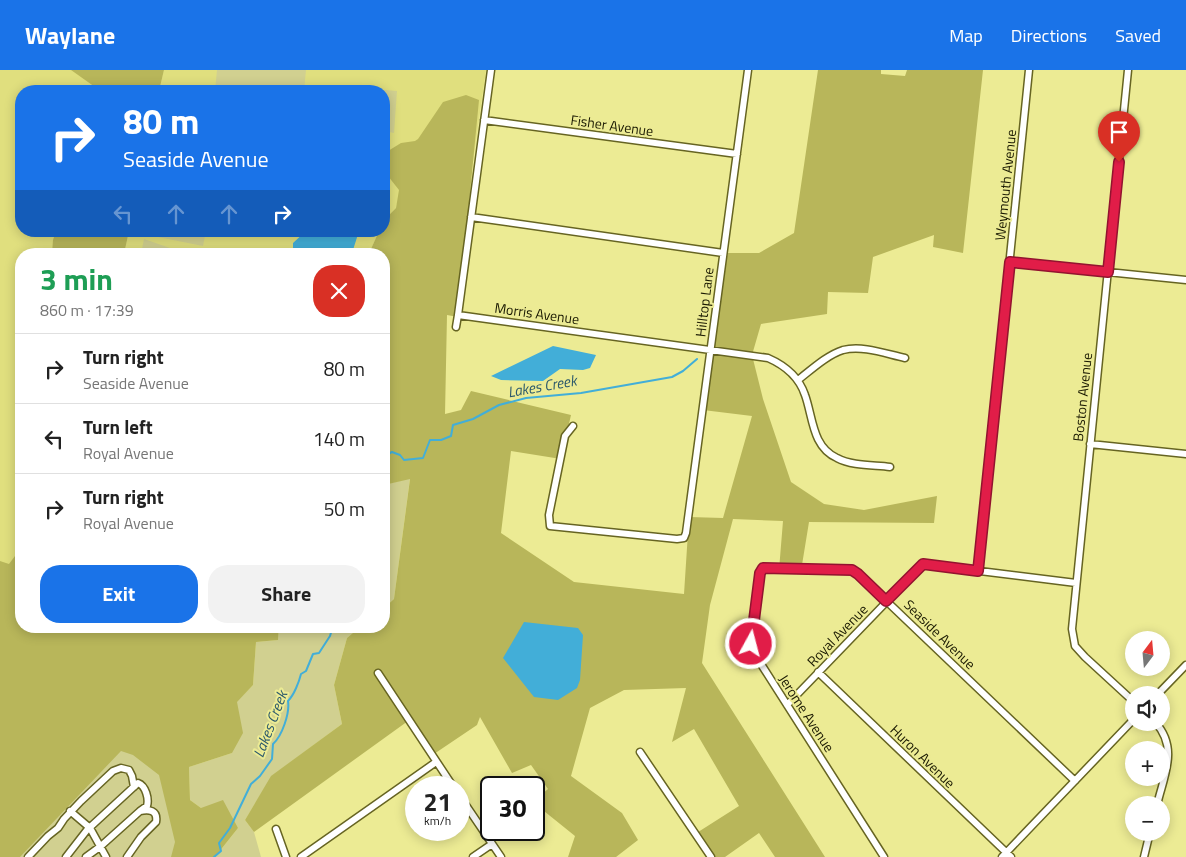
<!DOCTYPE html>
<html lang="en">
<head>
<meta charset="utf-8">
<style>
	:root { --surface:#fff; --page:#f2f2f2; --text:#222; --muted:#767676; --line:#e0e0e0; --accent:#1a73e8 }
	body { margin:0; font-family:"Titillium Web",sans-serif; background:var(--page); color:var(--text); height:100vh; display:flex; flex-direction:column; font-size:19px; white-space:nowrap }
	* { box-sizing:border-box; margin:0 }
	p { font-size:16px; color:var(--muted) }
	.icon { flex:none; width:28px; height:28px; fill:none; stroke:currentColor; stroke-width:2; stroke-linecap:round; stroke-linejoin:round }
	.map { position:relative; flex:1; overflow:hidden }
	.details { position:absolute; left:15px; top:178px; width:375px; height:385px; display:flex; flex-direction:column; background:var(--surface); border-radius:20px; box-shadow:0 2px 12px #0003 }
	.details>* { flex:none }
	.banner { position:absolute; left:15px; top:15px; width:375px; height:152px; border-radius:20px; box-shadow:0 2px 12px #0003; background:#1a73e8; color:#fff; overflow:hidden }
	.needle { width:32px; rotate:16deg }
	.tools { position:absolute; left:1125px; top:561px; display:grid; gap:10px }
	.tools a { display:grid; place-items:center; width:45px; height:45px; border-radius:50%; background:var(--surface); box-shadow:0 2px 12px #0003; font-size:25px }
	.speed { position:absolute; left:405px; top:706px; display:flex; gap:10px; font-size:25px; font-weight:700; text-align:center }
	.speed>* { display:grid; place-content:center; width:65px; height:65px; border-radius:50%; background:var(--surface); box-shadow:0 2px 12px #0003; line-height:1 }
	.speed small { font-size:12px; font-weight:400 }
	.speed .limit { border:2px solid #111; border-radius:8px; background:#fff; color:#111 }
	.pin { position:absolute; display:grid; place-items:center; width:42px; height:42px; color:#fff; margin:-51px -21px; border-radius:50% 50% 50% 0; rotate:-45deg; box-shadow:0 0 5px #0007 }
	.pin .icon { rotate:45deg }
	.me { position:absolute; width:55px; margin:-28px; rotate:7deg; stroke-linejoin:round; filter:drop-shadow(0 0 4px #0008) }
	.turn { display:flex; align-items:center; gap:18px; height:105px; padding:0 25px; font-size:22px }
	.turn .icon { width:65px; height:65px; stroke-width:2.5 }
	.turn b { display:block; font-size:35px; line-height:42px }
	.lanes { display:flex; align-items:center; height:48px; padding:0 25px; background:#0003; justify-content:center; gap:25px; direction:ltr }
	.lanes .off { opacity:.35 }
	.round { display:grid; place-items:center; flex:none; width:52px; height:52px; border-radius:20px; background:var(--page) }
	.headline { display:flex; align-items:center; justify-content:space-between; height:85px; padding:0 25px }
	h1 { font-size:30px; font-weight:700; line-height:38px; color:#1e9e55 }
	.button { display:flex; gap:10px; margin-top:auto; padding:10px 25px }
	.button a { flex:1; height:58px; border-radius:20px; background:var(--accent); color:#fff; font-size:20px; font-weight:700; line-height:58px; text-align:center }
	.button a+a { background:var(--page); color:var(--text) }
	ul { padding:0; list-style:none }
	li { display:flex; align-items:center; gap:15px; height:70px; padding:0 25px; border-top:1px solid var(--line) }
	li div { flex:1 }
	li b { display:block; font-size:19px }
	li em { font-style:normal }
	header { display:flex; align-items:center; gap:30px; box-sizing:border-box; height:70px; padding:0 25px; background:var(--accent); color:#fff }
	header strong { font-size:24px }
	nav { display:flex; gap:28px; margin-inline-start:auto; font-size:18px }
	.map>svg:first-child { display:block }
	.built { fill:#e0df7e }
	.green { fill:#d1d090 }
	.forest { fill:#b8b65a }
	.water { fill:#42aed8 }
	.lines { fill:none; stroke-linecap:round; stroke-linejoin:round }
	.stream { stroke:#42aed8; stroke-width:2 }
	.street-casing { stroke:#666422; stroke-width:9 }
	.street { stroke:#fff; stroke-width:6 }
	.route-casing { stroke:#92132f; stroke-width:12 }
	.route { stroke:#e11d48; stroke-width:9 }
	.labels { text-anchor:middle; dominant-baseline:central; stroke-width:4; stroke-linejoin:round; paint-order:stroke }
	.street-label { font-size:14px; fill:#191800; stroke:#eceb94 }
	.water-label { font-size:15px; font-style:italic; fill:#2c596b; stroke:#eceb94 }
</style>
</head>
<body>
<header>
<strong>Waylane</strong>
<nav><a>Map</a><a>Directions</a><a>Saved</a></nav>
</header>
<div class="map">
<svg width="1186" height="787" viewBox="0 0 1186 787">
	<rect width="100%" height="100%" fill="#eceb94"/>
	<path class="built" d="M0,0H114L111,21H21V161H91L88,184H21V556L0,747Z
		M164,0H486L473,91L388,81L384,87V21H159Z
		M384,101L400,120L396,138L384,150Z
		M129,161H379L371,179L366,184H124Z"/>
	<path class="green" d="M217,0H306L304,21H215Z
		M363,18L397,21L394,63L384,61V21H363Z
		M159,161H206L203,176L158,167Z
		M144,169L170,178L181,184H141Z
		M410,408L394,529L384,538V415Z
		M279,556H361L347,568L334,615L342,654L272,706L245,750L254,762L261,787H215L238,758L201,738L190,730L189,697L232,683L237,631L253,615L256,572L278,570Z
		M111,669L174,711L178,787H1Z"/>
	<path class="forest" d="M71,0H164L159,21H95V17Z
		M818,0H881V4L905,6L907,0H983L963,183L933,177L934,165L873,187L868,223L828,222L827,244L761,254L752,285L763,329L791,412L824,434L864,440L937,426L934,453L809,452L801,501L779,500L783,451L733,449L710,535L702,593L825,787H775L759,763L725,787H710L695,764L739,736L694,659L672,672L686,618L624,620L590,638L571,706L622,743L638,770L616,787H568L575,766L534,733V731L548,719L531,695L512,703L480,647L477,655L431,686L408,651L254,762L245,750L271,706L342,654L334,615L347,568L361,556H384V538L394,529L410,409L384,415V184H366L371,179L379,161H384V150L396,138L399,120L384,101V87L388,81L401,73L415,71L418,69L443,32L466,25L479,30L458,247L447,245L445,344L461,340L471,321L571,345L561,389L511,381L501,463L574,512L684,524L689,447L723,448L752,346L703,340L719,217L728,183H759L794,163Z
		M56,161H129L124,184H52L53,170Z
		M21,478V556H279L278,570L256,572L253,615L237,632L243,663L232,683L189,697L190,730L201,738L223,730L238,758L215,787H171L175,772L159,705L133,685L121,681L20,787H0V491L9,494Z"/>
	<path class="water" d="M306,161H359L353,180L350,184H293V173Z
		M553,276L596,285L590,298L583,300L560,299L543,311L501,310L491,306Z
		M524,552L578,558L583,565L580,610L577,618L558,630L534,627L503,588Z"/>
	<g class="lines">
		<path class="stream" d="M384,386L392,382L400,385L404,390L423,388L430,370H441L451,366L453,355L473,349L499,335L526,328L581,323L672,307L683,301L697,289
			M214,787L221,781L219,773L230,758L251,714L260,706L272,689L273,674C282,666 290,643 288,631C294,625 299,612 301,604L306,601L313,584L319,583L330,566L333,556"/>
		<g class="street-casing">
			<path id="street" d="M491,0L458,245L768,288C784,295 799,307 805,325C813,347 812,377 837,388C852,396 873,395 890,397
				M1128,0L1072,559L1075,576L1085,587L1134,632
				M484,50L737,84
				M471,147L723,183
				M1010,192L1186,210
				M456,257L458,245
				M798,310C811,300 827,285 843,280C863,275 886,284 905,288
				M573,356L565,366L549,445L550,456L677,469L684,468L686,463L748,0
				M1090,374L1186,384
				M978,501L1029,0
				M818,602L1011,787
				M378,603L454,718
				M1157,625L1186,595
				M787,635L923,494L1076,513
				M1155,652C1179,678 1164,705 1157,735
				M640,682L711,787
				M459,725L501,787
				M70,741L90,758L106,787
				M276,759L286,787
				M28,787L48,766L58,758L64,749L81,731L113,701L121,698L129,700L132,706L134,717
				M66,787L87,760L138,713C146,716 149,729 147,736L140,741
				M86,787L101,776L140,741C149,739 158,740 156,752L141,767L127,787
				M301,787L436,692
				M473,787L492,774
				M884,787L752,580L751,574L759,507L763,499L849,500L856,502L1075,711
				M1002,787L1134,649
				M1144,787L1150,762"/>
		</g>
		<use href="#street" class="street"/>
	</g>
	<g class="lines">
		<g class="route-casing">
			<path id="route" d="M751,574L760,503L763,498L852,500L858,504L886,531L923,494L978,501L1010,192L1108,202L1119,92"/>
		</g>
		<use href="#route" class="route"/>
	</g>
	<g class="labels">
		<g class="street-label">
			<text transform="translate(612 55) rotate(8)">Fisher Avenue</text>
			<text transform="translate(1005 115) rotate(-84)">Weymouth Avenue</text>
			<text transform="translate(704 232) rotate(-83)">Hilltop Lane</text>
			<text transform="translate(537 243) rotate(8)">Morris Avenue</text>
			<text transform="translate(1082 327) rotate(-84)">Boston Avenue</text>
			<text transform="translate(940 564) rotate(44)">Seaside Avenue</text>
			<text transform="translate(837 565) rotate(-46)">Royal Avenue</text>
			<text transform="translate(807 643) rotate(57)">Jerome Avenue</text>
			<text transform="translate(923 686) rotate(44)">Huron Avenue</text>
		</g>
		<g class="water-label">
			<text transform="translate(542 316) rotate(-10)">Lakes Creek</text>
			<text transform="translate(270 654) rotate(-69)">Lakes Creek</text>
		</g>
	</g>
</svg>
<div class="tools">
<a><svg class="needle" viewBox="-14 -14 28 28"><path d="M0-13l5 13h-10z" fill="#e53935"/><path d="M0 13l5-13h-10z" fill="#767676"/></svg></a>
<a><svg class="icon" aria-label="sound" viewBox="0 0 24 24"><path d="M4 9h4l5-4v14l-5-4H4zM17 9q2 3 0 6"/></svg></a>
<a>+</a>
<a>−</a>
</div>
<div class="speed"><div>21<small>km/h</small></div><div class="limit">30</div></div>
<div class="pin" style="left:1119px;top:92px;background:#d93025"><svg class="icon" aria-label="arrive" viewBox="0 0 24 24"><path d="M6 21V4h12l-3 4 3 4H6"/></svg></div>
<svg class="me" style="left:751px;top:574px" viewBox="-20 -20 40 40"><circle r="17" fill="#e11d48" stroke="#fff" stroke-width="3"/><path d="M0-11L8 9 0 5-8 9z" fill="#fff"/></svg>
<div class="banner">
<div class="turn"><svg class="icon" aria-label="right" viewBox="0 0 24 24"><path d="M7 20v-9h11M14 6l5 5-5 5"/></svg><div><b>80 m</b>Seaside Avenue</div></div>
<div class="lanes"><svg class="icon off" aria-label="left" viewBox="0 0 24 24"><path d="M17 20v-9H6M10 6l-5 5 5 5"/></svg><svg class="icon off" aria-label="ahead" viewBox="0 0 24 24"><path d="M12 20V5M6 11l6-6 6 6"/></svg><svg class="icon off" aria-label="ahead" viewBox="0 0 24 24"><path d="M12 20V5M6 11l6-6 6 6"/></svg><svg class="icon" aria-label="right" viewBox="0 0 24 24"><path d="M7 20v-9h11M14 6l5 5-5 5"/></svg></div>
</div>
<section class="details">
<div class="headline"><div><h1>3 min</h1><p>860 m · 17:39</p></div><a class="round" style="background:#d93025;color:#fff"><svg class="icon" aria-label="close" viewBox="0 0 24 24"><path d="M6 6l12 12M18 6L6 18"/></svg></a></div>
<ul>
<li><svg class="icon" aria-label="right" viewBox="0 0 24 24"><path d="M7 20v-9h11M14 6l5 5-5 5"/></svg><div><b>Turn right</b><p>Seaside Avenue</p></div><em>80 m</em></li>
<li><svg class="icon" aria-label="left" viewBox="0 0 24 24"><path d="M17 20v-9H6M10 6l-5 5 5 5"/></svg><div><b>Turn left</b><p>Royal Avenue</p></div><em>140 m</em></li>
<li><svg class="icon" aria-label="right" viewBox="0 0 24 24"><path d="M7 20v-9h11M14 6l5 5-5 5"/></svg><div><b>Turn right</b><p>Royal Avenue</p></div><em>50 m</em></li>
</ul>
<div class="button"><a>Exit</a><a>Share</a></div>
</section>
</div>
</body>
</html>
